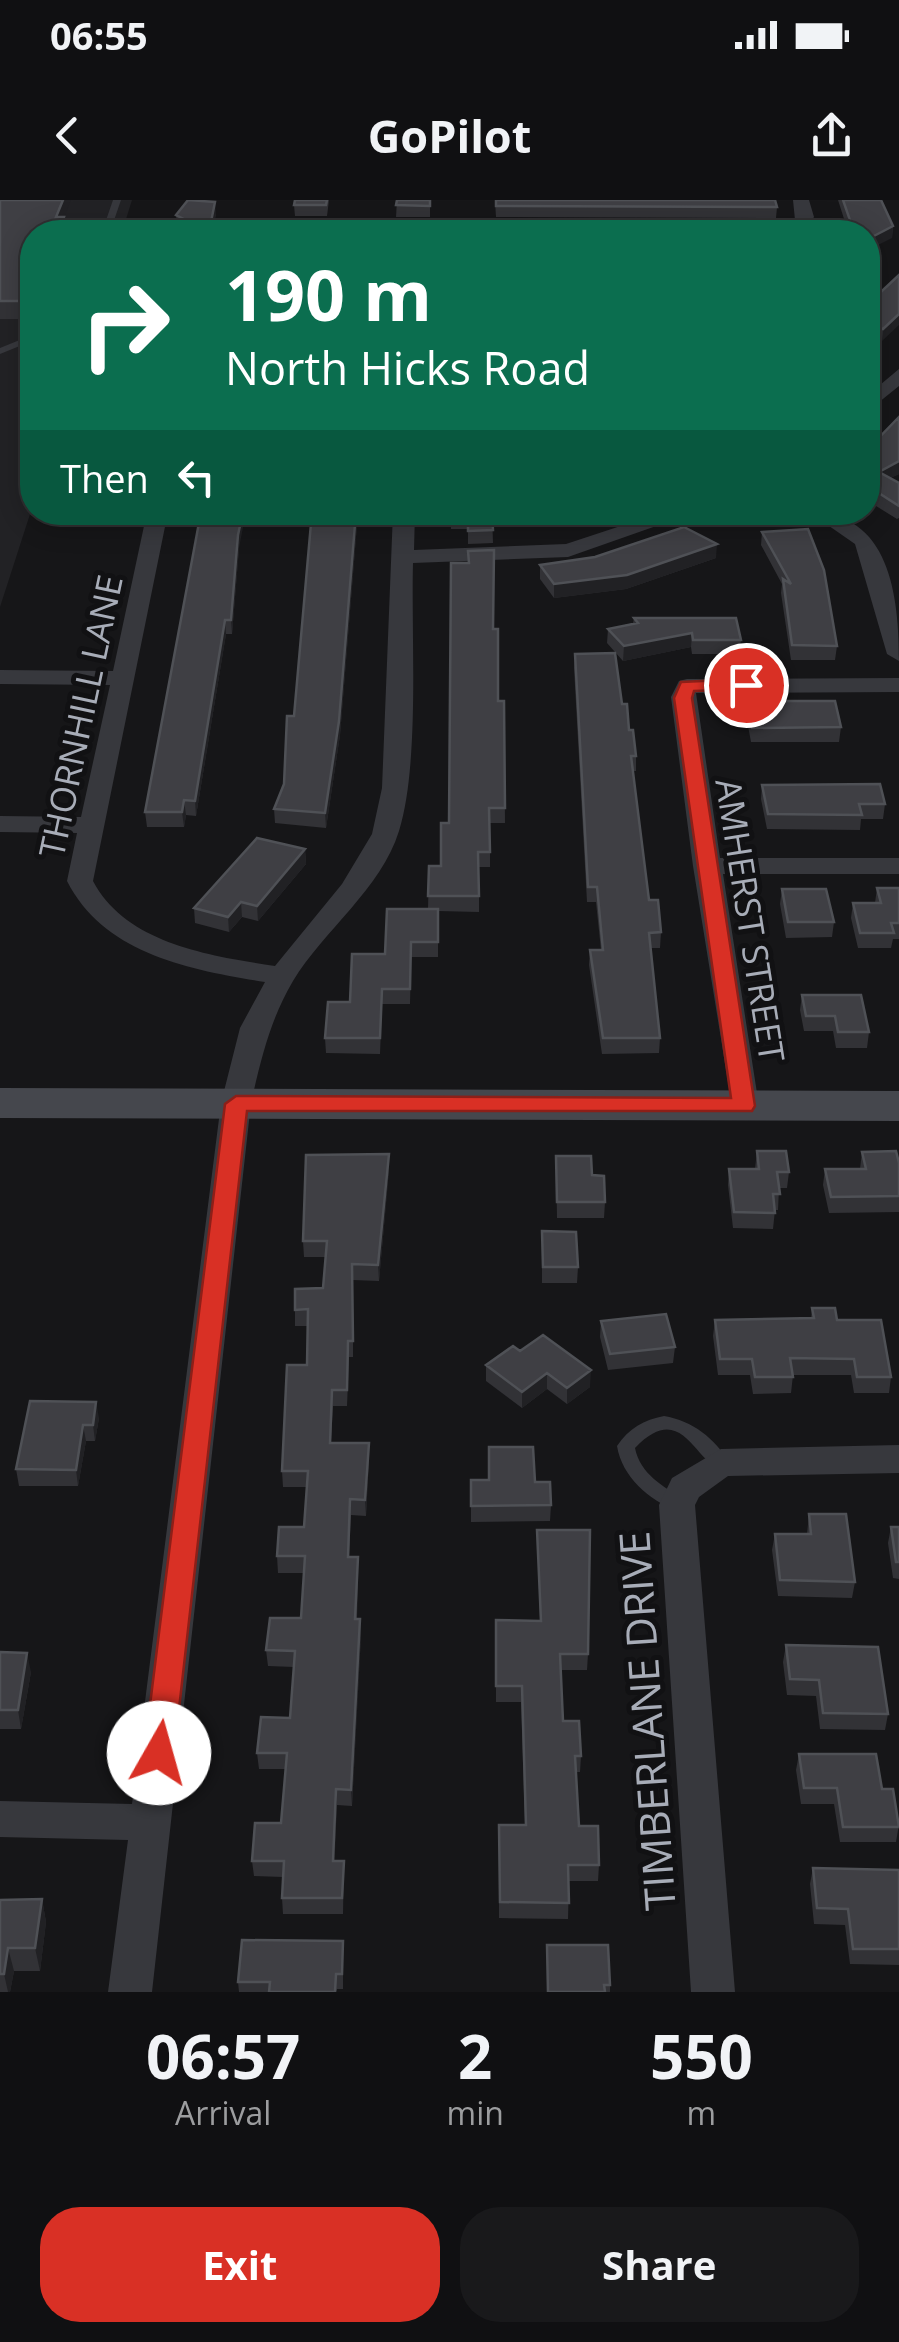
<!DOCTYPE html>
<html lang="en">
<head>
<meta charset="utf-8">
<style>
	:root { --surface:#101012; --page:#19191b; --text:#f1f3f6; --muted:#9c9d9f; --line:#303032; --accent:#d93025 }
	body { margin:0; font-family:"Open Sans",sans-serif; background:var(--page); color:var(--text); height:100vh; display:flex; flex-direction:column; font-size:38px; white-space:nowrap }
	* { box-sizing:border-box; margin:0 }
	p { font-size:32px; color:var(--muted) }
	.icon { flex:none; width:55px; height:55px; fill:none; stroke:currentColor; stroke-width:2; stroke-linecap:round; stroke-linejoin:round }
	.map { position:relative; height:1792px; overflow:hidden }
	.drawer { display:flex; flex-direction:column; background:var(--surface); flex:1 }
	.drawer>* { flex:none }
	.guide { position:absolute; left:20px; top:20px; width:860px; height:305px; border-radius:40px; box-shadow:0 5px 25px #0003,0 0 0 2px var(--line); background:#0b6e4f; color:#fff; overflow:hidden }
	.pin { position:absolute; display:grid; place-items:center; width:85px; height:85px; color:#fff; margin:-42px; border:5px solid #fff; border-radius:50%; box-shadow:0 2px 10px #0007 }
	.me { position:absolute; width:110px; margin:-55px; rotate:7deg; stroke-linejoin:round; filter:drop-shadow(0 0 8px #0008) }
	.turn { display:flex; align-items:center; gap:35px; height:210px; padding:0 40px; font-size:45px }
	.turn .icon { width:130px; height:130px; stroke-width:2.5 }
	.turn b { display:block; font-size:70px; line-height:85px }
	.then { display:flex; align-items:center; height:95px; padding:0 40px; background:#0003; gap:20px; font-size:38px }
	.eta { display:flex; justify-content:space-evenly; align-items:center; height:170px; text-align:center }
	.eta b { font-size:60px; font-weight:700; line-height:70px }
	.primary-button { display:flex; gap:20px; margin-top:auto; padding:20px 40px }
	.primary-button a { flex:1; height:115px; border-radius:40px; background:var(--accent); color:#fff; font-size:40px; font-weight:700; line-height:115px; text-align:center }
	.primary-button a+a { background:var(--page); color:var(--text) }
	.status { display:flex; justify-content:space-between; align-items:center; height:70px; padding:0 50px; background:var(--surface); direction:ltr }
	.status svg { height:28px; fill:currentColor }
	header { display:flex; justify-content:space-between; align-items:center; height:130px; padding:0 40px; background:var(--surface); font-size:45px; font-weight:700 }
	.map>svg:first-child { display:block }
	.built { fill:#222225 }
	.lines { fill:none; stroke-linecap:round; stroke-linejoin:round }
	.service { fill:#37383d; fill-rule:evenodd }
	.minor { fill:#37383d; fill-rule:evenodd }
	.secondary { fill:#45474d; fill-rule:evenodd }
	.wall { fill:#323236 }
	.shaded-wall { fill:#212124 }
	.building { fill:#3f3f44; stroke:#4f5156; stroke-width:2.5 }
	.route { fill:#d93025; stroke:#8d1f18; stroke-width:2.5 }
	.labels { text-anchor:middle; dominant-baseline:central; stroke-width:10; stroke-linejoin:round; paint-order:stroke }
	.street-label { font-size:35px; fill:#a8adb8; stroke:#111113 }
	.near-street-label { font-size:42px; fill:#a8adb8; stroke:#111113 }
</style>
</head>
<body>
<div class="status"><b>06:55</b><svg viewBox="0 0 49 12"><path d="M0 12V9h3v3zM5 12V6h3v6zM10 12V3h3v9zM15 12V0h3v12zM26 1h20v11H26zM47 4h2v5h-2z"/></svg></div>
<header><svg class="icon" aria-label="back" viewBox="0 0 24 24"><path d="M15 5l-7 7 7 7"/></svg>GoPilot<svg class="icon" aria-label="share" viewBox="0 0 24 24"><path d="M12 15V3M7 8l5-5 5 5M5 13v7h14v-7"/></svg></header>
<div class="map">
<svg width="899" height="1792" viewBox="0 0 899 1792">
	<rect width="100%" height="100%" fill="#161618"/>
	<path class="built" d="M0,0H132L122,32H32V308L0,407Z"/>
	<g class="lines">
		<path class="service" d="M113,0H121L110,32H102Z
			M32,135V141L0,154V148Z
			M664,1216C693,1221 714,1238 730,1263L727,1268C696,1274 686,1195 635,1248C640,1274 663,1286 683,1299L686,1304L683,1309L677,1311C649,1300 622,1277 617,1246C629,1228 644,1220 664,1216Z"/>
		<path class="minor" d="M793,0H809L814,17L806,29L746,31L738,26L746,21L795,20Z
			M261,20L535,21L543,26L535,31L248,32Z
			M899,169V186L868,211V195Z
			M147,312H168L93,681C126,744 211,756 275,766L342,684L372,634L382,588L393,312H415L414,350L566,344L663,312H696L568,357L413,363C411,438 420,563 399,631C381,689 324,730 293,781C270,820 261,859 251,903L152,1792H108L128,1640L0,1637V1601L132,1604L221,903L240,828L265,782C190,770 104,754 67,681L77,633L0,632V616L81,617L110,485L0,484V470L113,471Z
			M809,312C890,312 899,396 899,461L887,454L855,344Z
			M899,478V492L696,493L720,658H899V674H723L759,906L744,916L733,913L693,666L671,497L679,481L687,479Z
			M899,1245V1273L728,1276L699,1297L695,1305L735,1792H691L659,1305L672,1278L721,1249Z"/>
		<path class="secondary" d="M0,888L899,891V921L0,918Z"/>
	</g>
	<path class="wall" d="M0,0L32,32V119H0Z
		M329,0L327,16H295L294,5Z
		M397,0H430V17H396Z
		M838,0H881L893,26L892,38L846,25Z
		M495,1L777,7L776,18L496,17Z
		M216,14L212,32H189L177,26L176,15Z
		M899,75L882,141L868,138V104Z
		M899,217V274L890,278L899,283V318L897,319L868,301V249Z
		M312,312H358L340,535L326,628L275,623L274,609L284,584L294,516Z
		M451,312H492L493,343L468,344V329H451Z
		M573,312H604L585,319Z
		M762,332L837,446L835,460H791L781,393L782,384L761,345Z
		M239,348L232,434H226L196,616L186,615L184,627H147L145,612Z
		M716,358L626,389L554,398L540,379V365Z
		M634,418L741,440L739,454H692L691,447L623,461L607,443L608,429L633,423Z
		M493,429L498,501H504L505,623H490V667H479V712L438,711V757H411L410,804H382L380,854L326,853L325,838L350,802L385,754L428,709L429,666H441Z
		M575,454L629,530L636,556V571H632L649,700L661,732L660,748H650L660,838L659,853L602,854L589,765L590,750H601L596,702H587L574,468Z
		M747,501L841,527L839,542H751L746,515Z
		M762,585L885,604L883,619H861L860,630L767,629L761,599Z
		M305,649L306,664L258,721L242,717L229,732L195,723L194,708Z
		M877,688H899V739H893L891,748H858L851,718L853,703H875Z
		M782,689L834,722L832,737L786,738L780,704Z
		M802,795L869,832L867,848H836L833,831H804L800,810Z
		M757,951L789,972L787,988H779L778,1010H775L773,1029L733,1028L728,985L729,969H755Z
		M862,952L899,963V1012L829,1013L823,985L825,969H860Z
		M556,956L592,975L605,1002L604,1018H557Z
		M389,970L379,1081L353,1080V1157H349L347,1206H333L331,1243H369V1259L366,1316L351,1315L349,1357L358,1373L357,1419L361,1435L352,1606L337,1605L334,1661H344L343,1714H283L282,1698L283,1677L254,1676L252,1661L281,1623L286,1569H259L257,1553L290,1518L294,1467L268,1466L266,1450L301,1418L304,1373H278L277,1356L304,1327L307,1287H283L282,1271L307,1165L308,1126H295V1110L323,1088L325,1057H304L303,1041Z
		M542,1031L578,1067L577,1083H542Z
		M812,1108L837,1120L891,1177L889,1193H854L851,1175H793L791,1193L753,1194L750,1175H718L713,1136L715,1120L811,1119Z
		M601,1121L675,1147L673,1163L608,1170L600,1137Z
		M520,1151L590,1187L567,1204L547,1189L522,1208L486,1181V1165Z
		M30,1201L99,1218L95,1241H86L78,1286H19L16,1269Z
		M471,1281L535,1282L551,1305L550,1321L471,1322Z
		M809,1314L855,1382L852,1398L778,1396L772,1350L775,1334H807Z
		M891,1327H899V1379L893,1378L888,1343Z
		M537,1330L588,1454L587,1470H560L563,1521L581,1556L580,1572H576L579,1626L599,1665L598,1681H569L568,1719L499,1718V1625H525L521,1502H496V1420L540,1421Z
		M786,1445L888,1514L885,1530L820,1529L816,1496L787,1495L783,1462Z
		M0,1452L31,1472L21,1529H0Z
		M799,1554L882,1589L899,1624L896,1642H840L834,1604H801L796,1570Z
		M813,1668L899,1670V1765L850,1764L845,1725L814,1724L810,1684Z
		M42,1699L46,1722L40,1771H14L10,1792H0V1700Z
		M343,1741V1789H337L336,1792H239L238,1782Z
		M547,1745L610,1785V1792H547Z"/>
	<path class="shaded-wall" d="M63,0H71L64,18L66,32L56,17Z
		M215,2L216,14L212,32H209Z
		M893,26L892,38L868,50V39Z
		M899,114V125L882,141L883,129Z
		M899,261V274L877,285L879,272Z
		M243,312H246L239,348L232,434L231,420L238,335Z
		M356,312H358L340,535L326,628L325,613Z
		M586,312H604L585,319Z
		M717,344L716,358L626,389L554,398V384Z
		M225,420L226,434L196,616L195,601Z
		M692,433L691,447L623,461L624,446Z
		M184,600L186,615L184,627L182,612Z
		M305,649L306,664L258,721L257,706Z
		M241,702L242,717L229,732L228,717Z
		M389,954V970L379,1081L378,1065Z
		M591,1170L590,1187L567,1204V1188Z
		M547,1173V1189L522,1208V1192Z
		M96,1202L99,1218L95,1241L93,1225Z
		M83,1225L86,1241L78,1286L76,1270Z
		M369,1243V1259L366,1316L365,1300Z
		M360,1419L361,1435L352,1606L351,1590Z
		M27,1453L31,1472L21,1529L18,1510Z
		M336,1589L337,1605L334,1677L333,1661Z
		M42,1699L46,1722L40,1771L35,1748Z
		M8,1748L14,1771L10,1792H8L4,1774Z"/>
	<path class="building" d="M0,0H63L56,17H64L62,23H86L83,32H32V101H0Z
		M188,0L215,2L209,32L176,15Z
		M295,0H327L326,5H294Z
		M397,0H430V6L396,5Z
		M496,0H775L777,7L496,6Z
		M843,0H881L893,26L868,39V32H830L851,23Z
		M291,24H323L322,32H289Z
		M395,24H430L429,32H394Z
		M497,24H782L785,32H497Z
		M899,75V114L883,129L868,125V104Z
		M899,217V261L879,272L899,283V306L868,286V249Z
		M201,312H243L238,335L231,420H225L195,601L184,600L182,612H145Z
		M312,312H356L339,521L325,613L274,609L284,584L287,516H294Z
		M451,312H492L493,330L468,331V315H451Z
		M684,327L717,344L627,375L554,384L540,365L595,357Z
		M808,329L824,370L837,446L792,445L783,379L791,384L762,332Z
		M494,350L493,429H498V501H504L505,608H489L490,652H478L479,696H428L429,666H441V623H449L451,363H469L468,351Z
		M634,418H736L741,440H693L692,433L624,446L608,429L638,423Z
		M615,453L622,504H627L629,530H633L636,556H631L649,700H658L661,732L649,733L660,838H603L590,750H603L597,687H588L575,454Z
		M747,501H835L841,527L752,528Z
		M880,584L885,604H859L862,615L768,614L762,585Z
		M257,638L305,649L257,706L241,702L228,717L194,708Z
		M877,688H899V723H891L894,733H860L853,703H881Z
		M782,689H826L834,722H788Z
		M387,709H438V742H411L410,789H382L380,838H325L328,802H350L352,754H385Z
		M802,795H861L869,832H838L835,816H806Z
		M757,951H786L789,972H777L780,994H773L775,1013L734,1012L729,969H759Z
		M896,951L899,963V996L831,997L825,969H866L862,952Z
		M389,954L378,1065L352,1064L353,1141H348L347,1190H332L330,1243H369L365,1300L350,1299L348,1357H358L355,1419H360L351,1590L336,1589L333,1661H344L342,1698H282L284,1661H252L255,1623H281L287,1553H257L261,1517L290,1518L295,1451L266,1450L270,1418H301L305,1356H277L279,1327H304L308,1271H282L287,1165H307L308,1109L295,1110V1089L323,1088L327,1041H303L306,955Z
		M556,956H591L592,975L604,976L605,1002H557Z
		M542,1031L576,1032L578,1067H543Z
		M812,1108H835L837,1120H881L891,1177H857L854,1159L790,1158L793,1177H755L752,1159H720L715,1120L814,1118Z
		M666,1114L675,1147L610,1154L601,1121Z
		M543,1135L591,1170L567,1188L547,1173L522,1192L486,1165L513,1146L520,1151Z
		M30,1201L96,1202L93,1225H83L76,1270L16,1269Z
		M489,1247H533L535,1282H550L551,1305L471,1306V1280H489Z
		M809,1314H846L855,1382L780,1380L775,1334H811Z
		M891,1327H899V1362H896Z
		M537,1330H590L588,1454H560L563,1521H579L581,1556H575L579,1626H598L599,1665H568L569,1703L500,1702L499,1625H526L522,1486H496V1420L541,1421Z
		M786,1445L878,1447L888,1514L823,1513L819,1480L790,1479Z
		M0,1452L27,1453L18,1510H0Z
		M799,1554H876L882,1589H893L899,1627H843L837,1588H804Z
		M813,1668L899,1670V1749H853L848,1709L817,1708Z
		M42,1699L35,1748H8L4,1774H0V1700Z
		M242,1740L343,1741L342,1774H336L335,1792H269L270,1782H238Z
		M547,1745H608L610,1785H604L605,1792H548Z"/>
	<path class="route" d="M746,479L753,481V489L694,491L692,498L755,906L752,911H247L174,1553L170,1562L159,1566L149,1562L144,1553L225,904L236,896L731,898L674,498L681,482Z"/>
	<g class="labels">
		<g class="street-label">
			<text transform="translate(80 516) rotate(-78)">THORNHILL LANE</text>
			<text transform="translate(751 720) rotate(81)">AMHERST STREET</text>
		</g>
		<g class="near-street-label">
			<text transform="translate(646 1521) rotate(-94)">TIMBERLANE DRIVE</text>
		</g>
	</g>
</svg>
<div class="pin" style="left:746px;top:485px;background:#d93025"><svg class="icon" aria-label="arrive" viewBox="0 0 24 24"><path d="M6 21V4h12l-3 4 3 4H6"/></svg></div>
<svg class="me" style="left:159px;top:1553px" viewBox="-20 -20 40 40"><circle r="19" fill="#fff"/><path d="M0-13L10 11 0 6-10 11z" fill="#d93025"/></svg>
<div class="guide">
<div class="turn"><svg class="icon" aria-label="right" viewBox="0 0 24 24"><path d="M7 20v-9h11M14 6l5 5-5 5"/></svg><div><b>190 m</b>North Hicks Road</div></div>
<div class="then">Then<svg class="icon" aria-label="left" viewBox="0 0 24 24"><path d="M17 20v-9H6M10 6l-5 5 5 5"/></svg></div>
</div>
</div>
<section class="drawer">
<div class="eta">
<div><b>06:57</b><p>Arrival</p></div>
<div><b>2</b><p>min</p></div>
<div><b>550</b><p>m</p></div>
</div>
<div class="primary-button"><a>Exit</a><a>Share</a></div>
</section>
</body>
</html>
